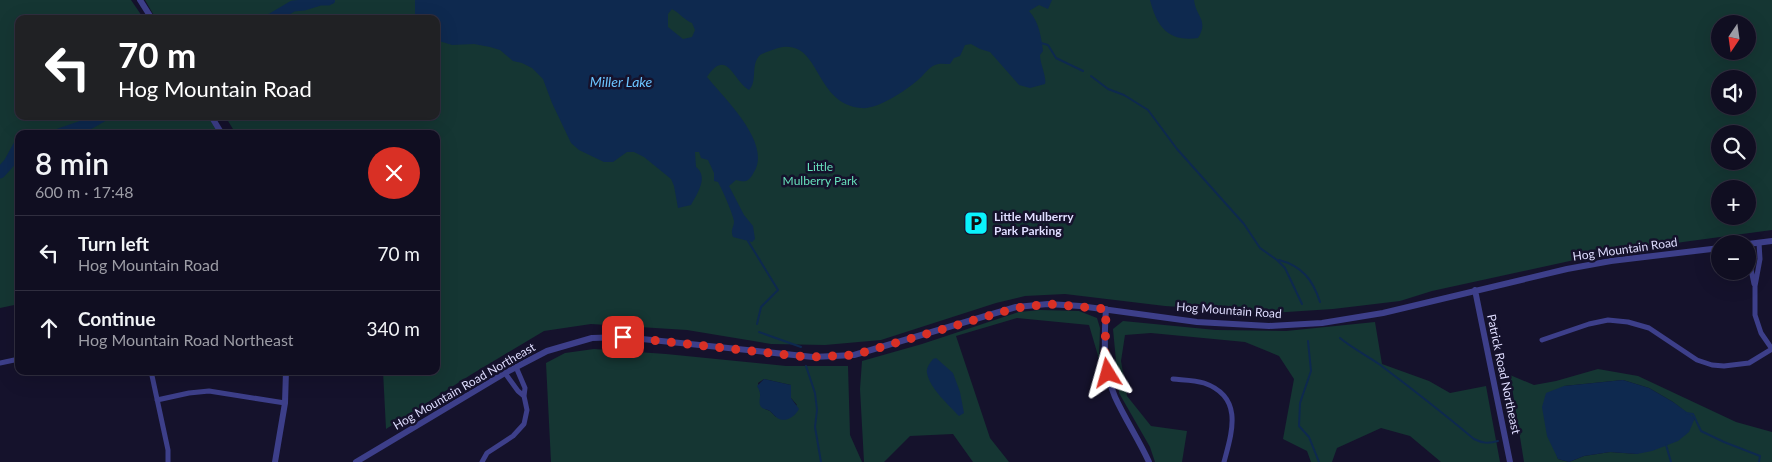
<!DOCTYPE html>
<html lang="en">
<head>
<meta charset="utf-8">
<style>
	:root { --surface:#100e21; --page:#1e1c2e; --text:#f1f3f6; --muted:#9c9ca5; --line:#302e3f }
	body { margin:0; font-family:Lato,sans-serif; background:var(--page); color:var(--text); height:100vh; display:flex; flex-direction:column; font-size:19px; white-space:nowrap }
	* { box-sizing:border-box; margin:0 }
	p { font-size:16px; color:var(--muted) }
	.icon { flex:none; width:28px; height:28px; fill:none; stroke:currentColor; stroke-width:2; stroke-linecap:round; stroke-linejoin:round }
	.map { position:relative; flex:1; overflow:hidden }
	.panel { position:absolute; left:15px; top:130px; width:425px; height:245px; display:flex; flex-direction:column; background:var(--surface); border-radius:10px; box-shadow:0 5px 20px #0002,0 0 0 1px var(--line) }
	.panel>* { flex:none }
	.guide { position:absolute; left:15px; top:15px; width:425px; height:105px; border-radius:10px; box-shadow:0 5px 20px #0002,0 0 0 1px var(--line); background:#202124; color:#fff; overflow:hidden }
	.needle { width:32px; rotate:193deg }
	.controls { position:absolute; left:1711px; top:15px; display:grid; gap:10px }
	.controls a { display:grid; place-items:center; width:45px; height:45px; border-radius:50%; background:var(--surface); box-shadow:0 5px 20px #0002,0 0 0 1px var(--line); font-size:25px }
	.pin { position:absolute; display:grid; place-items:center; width:42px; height:42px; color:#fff; margin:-21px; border-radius:10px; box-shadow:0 2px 8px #0006 }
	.me { position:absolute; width:55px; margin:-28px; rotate:352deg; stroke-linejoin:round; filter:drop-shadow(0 0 4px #0008) }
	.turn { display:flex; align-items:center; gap:18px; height:105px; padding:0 20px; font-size:22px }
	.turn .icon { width:65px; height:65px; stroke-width:2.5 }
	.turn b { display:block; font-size:35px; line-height:42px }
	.round { display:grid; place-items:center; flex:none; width:52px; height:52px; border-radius:26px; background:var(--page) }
	.head { display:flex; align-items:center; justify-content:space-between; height:85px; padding:0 20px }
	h1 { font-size:30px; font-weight:600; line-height:38px }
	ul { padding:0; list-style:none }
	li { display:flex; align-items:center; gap:15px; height:75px; padding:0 20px; border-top:1px solid var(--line) }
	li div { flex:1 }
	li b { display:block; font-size:19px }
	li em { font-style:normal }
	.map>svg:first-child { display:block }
	.green { fill:#153633; fill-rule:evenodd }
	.water { fill:#0e294f; fill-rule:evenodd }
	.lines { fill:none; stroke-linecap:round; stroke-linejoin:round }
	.stream { stroke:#0e294f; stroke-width:2 }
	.river { stroke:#0e294f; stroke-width:11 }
	.minor { stroke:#3d3f8a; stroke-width:5 }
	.tertiary { stroke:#3d3f8a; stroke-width:6 }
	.route { stroke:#d93025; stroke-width:9; stroke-dasharray:0 16.2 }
	.labels { text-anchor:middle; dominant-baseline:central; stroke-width:5; stroke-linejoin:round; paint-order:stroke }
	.park-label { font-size:12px; fill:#67e0bb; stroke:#15122c }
	.poi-label { font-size:12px; font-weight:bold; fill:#dfddff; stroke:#15122c; text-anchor:start }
	.street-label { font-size:12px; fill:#dfddff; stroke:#15122c }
	.water-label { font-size:14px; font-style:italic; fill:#6bc3fe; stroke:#15122c }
</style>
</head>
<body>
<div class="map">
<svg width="1772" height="462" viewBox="0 0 1772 462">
	<rect width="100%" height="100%" fill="#15122c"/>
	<path class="green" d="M0,0H131L144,19H19V116H208L220,134H19V304L0,308Z
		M145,0H1772V230L1683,242L1579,259L1432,291L1400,301L1333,309L1271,313L1165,306L1065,294L1025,296L996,303L881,340L825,345L771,344L687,330L591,324L544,331L472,374L386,429L383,371H436V134H236L225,116H436V19H156ZM1720,24H1748V51H1720ZM1720,79H1748V106H1720ZM1720,134H1748V161H1720ZM1720,189H1748V216H1720Z
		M1040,310L1079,311L1097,318L1100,328L1099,359L1089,325L1017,318L956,336L990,438L1009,462H973L953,434L910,436L884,462H864L860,389L862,361L922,344L1019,312Z
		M1123,321L1216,330L1286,331L1375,322L1382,364L1429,381L1450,393L1486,386L1500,462H1441L1410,436L1381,428L1337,448L1332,462H1311L1307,451L1283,439L1294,379L1279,356L1245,342L1151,333L1125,335L1121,361L1127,396L1151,426L1187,431L1182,462H1155L1150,447L1119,393L1113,329Z
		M594,349L666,354L786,366H848L850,435L862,462H551L546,363L565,353ZM764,379L791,385V398L797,405L776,417L770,411L765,409C760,401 761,393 758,383Z
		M1598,369L1638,376L1736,422L1772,432V462H1524L1510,375L1534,385L1556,381ZM1623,380L1649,388L1673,402L1695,419L1637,454L1610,452L1584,456L1569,462L1558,459L1556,453L1564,386Z"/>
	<path class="water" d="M313,0H335V2L333,4L324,3L316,7L313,3Z
		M415,0H1052L1048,9L1039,5L1029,11C1039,22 1041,36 1043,51L1040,55C1040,64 1047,77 1045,84L1030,88L1019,85L990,52L980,49L971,44L965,45L960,56L954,58L950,64C945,64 939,63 935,65C928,68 923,76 918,80C905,91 877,110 861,108C813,104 821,37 778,48C773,50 765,52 760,55C750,65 758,81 749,90C733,81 727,47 707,77C724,98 772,143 754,172C749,181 747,183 736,180L729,186L744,215L753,226L755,239L752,242L733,237C730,229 734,228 734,221C733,214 722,189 718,182L714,181V173L708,160L701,158L699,152H695L696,167C709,177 697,194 691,205L678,208L674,186L671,179L644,157L634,152H627L613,162H604L579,150L571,143L552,103L543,79L532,68L522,63L513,61L500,50L490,47L474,44L452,45L436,40V19H415ZM672,9C680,13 684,20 692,23L695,30L692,37L683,39L668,27V14Z
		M1150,0H1194C1196,17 1209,20 1198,38C1168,42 1157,27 1150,0Z
		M936,358L953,373L960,392L964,413L959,416C949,405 930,389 927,373C926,368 930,363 933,359Z
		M764,379L791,385V398L799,409C795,417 784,424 776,417C775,416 771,412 770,411C767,409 762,410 760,405C758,398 763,396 757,386Z
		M1623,380L1649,388L1673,402L1695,418L1689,432L1678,441L1652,451L1637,454L1610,452L1584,456L1569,462L1558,459L1547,436L1542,407L1546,393L1564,386Z"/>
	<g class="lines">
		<path class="stream" d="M1041,43L1048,45L1056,58L1083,71
			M1091,76L1108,89L1124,95L1148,110L1177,149L1244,224L1260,248L1277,260L1285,268L1302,304
			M748,241L778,290L761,307L757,324
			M1279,260C1302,266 1313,280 1320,302
			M759,332L801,347
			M1340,338C1352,348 1366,355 1379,364C1411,388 1443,413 1474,439C1482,443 1488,444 1498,441
			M1308,341L1311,371L1300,403L1299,426L1309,437L1319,462
			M806,366L815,393L817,410L815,427L821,462
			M1686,413L1693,414L1701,431L1724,442L1760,456L1759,462
			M1666,445L1671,462"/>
		<path class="river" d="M271,19L293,6L304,5L320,0H328
			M59,134L91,123L103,116
			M0,173L9,163L19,145"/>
		<path class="minor" d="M1759,243L1760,259L1755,286V315L1761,333L1772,349
			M1748,255L1754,284
			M1542,340L1589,324L1608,320L1628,322L1649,328L1697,360L1712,365L1724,366L1749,363L1772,349
			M0,363L19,359
			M151,371L168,450V462
			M505,373L518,391L524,396
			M1173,379C1183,380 1195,380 1204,383C1244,397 1232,432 1224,462
			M157,400L189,393L209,391L285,403
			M482,462L487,453L513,436L524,424L527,410L524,396L525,388L516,367"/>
		<path class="tertiary" d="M140,0L152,19
			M211,116L222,134
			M1748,244L1772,241
			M1475,290L1510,462
			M1106,309C1104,339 1103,369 1115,397C1125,419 1139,440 1149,462
			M275,462L285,403L286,371
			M356,462L505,373L547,351L592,338L623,337L813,357L854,355L1016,307L1048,304L1080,306L1197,322L1269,326L1322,323L1383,313L1567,269L1611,261L1720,248"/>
	</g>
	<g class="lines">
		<path class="route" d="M623,337L797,356L813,357L854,355L1016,308L1048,304L1106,309L1105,357L1108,373"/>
	</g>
	<defs>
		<g id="parking-square" transform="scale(1.25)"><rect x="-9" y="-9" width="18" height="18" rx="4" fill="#0af3fd" stroke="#15122c"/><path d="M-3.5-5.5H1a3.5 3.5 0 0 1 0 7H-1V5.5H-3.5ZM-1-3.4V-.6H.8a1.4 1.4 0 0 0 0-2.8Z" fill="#111"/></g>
	</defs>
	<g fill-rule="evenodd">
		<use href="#parking-square" x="976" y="223"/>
	</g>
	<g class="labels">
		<g class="park-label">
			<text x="820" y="166">Little<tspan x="820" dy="14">Mulberry Park</tspan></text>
		</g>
		<g class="poi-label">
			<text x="994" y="216">Little Mulberry<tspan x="994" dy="14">Park Parking</tspan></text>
		</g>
		<g class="street-label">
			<text transform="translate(1625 249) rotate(-8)">Hog Mountain Road</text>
			<text transform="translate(1229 310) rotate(4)">Hog Mountain Road</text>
			<text transform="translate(1504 374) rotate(78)">Patrick Road Northeast</text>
			<text transform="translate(464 386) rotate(-30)">Hog Mountain Road Northeast</text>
		</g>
		<g class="water-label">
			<text x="621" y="81">Miller Lake</text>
		</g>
	</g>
</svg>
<div class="controls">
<a><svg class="needle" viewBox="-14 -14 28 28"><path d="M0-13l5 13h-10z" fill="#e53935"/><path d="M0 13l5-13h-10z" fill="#9c9ca5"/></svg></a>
<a><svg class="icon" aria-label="sound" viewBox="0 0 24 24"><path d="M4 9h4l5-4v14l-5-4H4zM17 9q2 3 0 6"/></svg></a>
<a><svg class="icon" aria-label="search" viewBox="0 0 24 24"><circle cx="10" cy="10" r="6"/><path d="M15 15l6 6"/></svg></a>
<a>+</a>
<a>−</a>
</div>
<div class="pin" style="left:623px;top:337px;background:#d93025"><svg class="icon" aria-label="arrive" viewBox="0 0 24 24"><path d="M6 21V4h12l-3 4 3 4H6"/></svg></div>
<svg class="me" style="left:1108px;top:373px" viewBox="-20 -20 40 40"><path d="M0-17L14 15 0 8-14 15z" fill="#d93025" stroke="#fff" stroke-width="4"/></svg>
<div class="guide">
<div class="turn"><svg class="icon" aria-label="left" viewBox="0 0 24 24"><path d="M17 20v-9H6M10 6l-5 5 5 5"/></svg><div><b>70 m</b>Hog Mountain Road</div></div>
</div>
<section class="panel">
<div class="head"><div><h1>8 min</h1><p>600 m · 17:48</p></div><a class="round" style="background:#d93025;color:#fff"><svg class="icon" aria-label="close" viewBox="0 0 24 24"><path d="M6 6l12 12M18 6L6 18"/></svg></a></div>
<ul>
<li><svg class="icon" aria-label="left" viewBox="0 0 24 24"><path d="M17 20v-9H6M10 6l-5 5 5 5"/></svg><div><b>Turn left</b><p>Hog Mountain Road</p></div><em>70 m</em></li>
<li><svg class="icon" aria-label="ahead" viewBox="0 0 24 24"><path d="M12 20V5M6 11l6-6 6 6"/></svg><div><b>Continue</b><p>Hog Mountain Road Northeast</p></div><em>340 m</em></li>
</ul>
</section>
</div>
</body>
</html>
